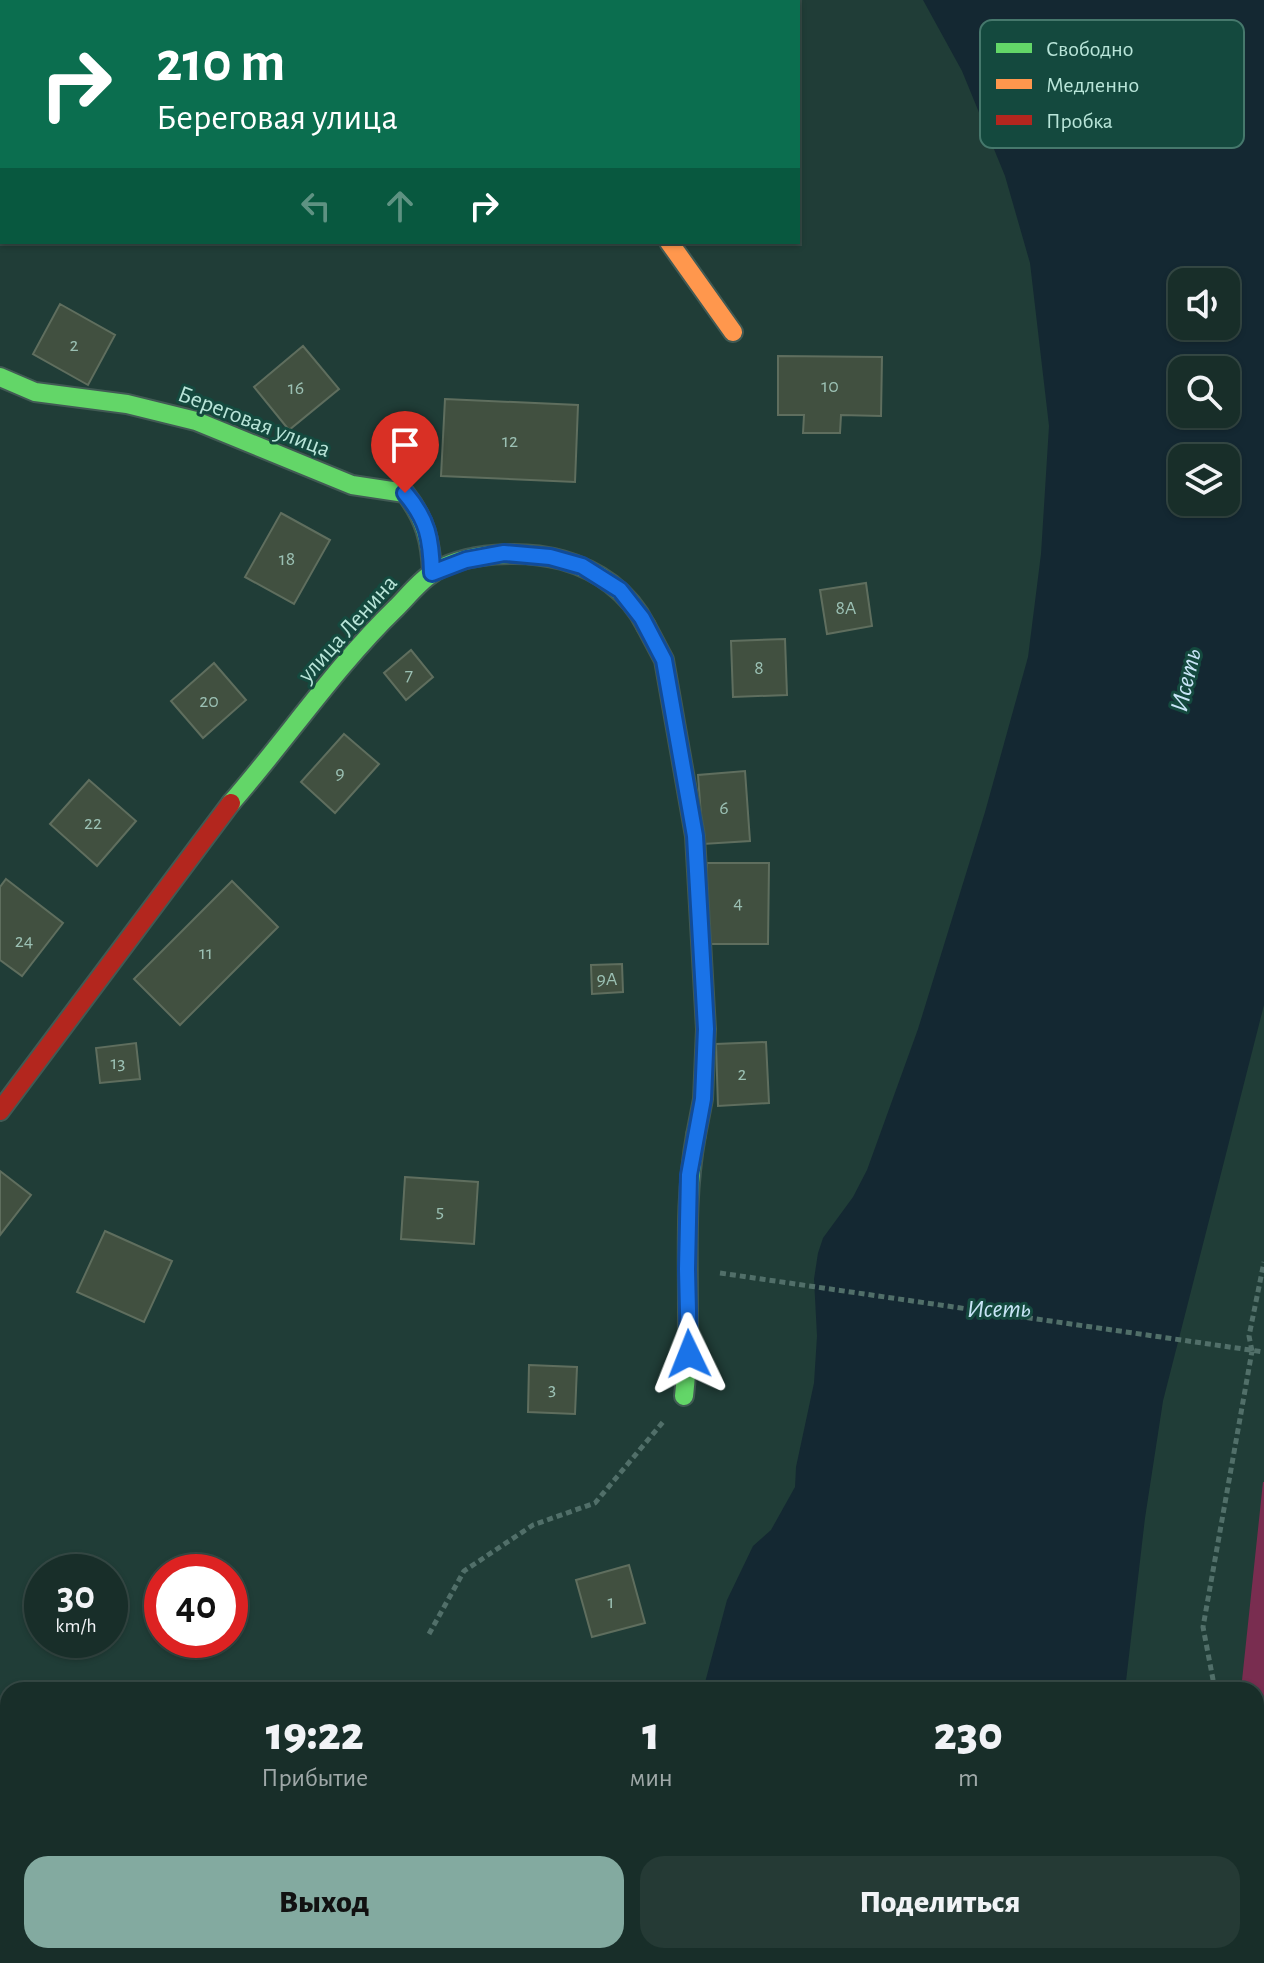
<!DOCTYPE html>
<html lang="ru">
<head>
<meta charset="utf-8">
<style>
	:root { --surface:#182e29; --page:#253a35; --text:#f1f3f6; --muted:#9fa8a8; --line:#364a46; --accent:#83aaa0 }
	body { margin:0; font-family:"Alegreya Sans",sans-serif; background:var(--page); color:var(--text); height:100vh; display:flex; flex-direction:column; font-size:30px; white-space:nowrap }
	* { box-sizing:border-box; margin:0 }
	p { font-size:26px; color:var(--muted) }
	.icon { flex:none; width:44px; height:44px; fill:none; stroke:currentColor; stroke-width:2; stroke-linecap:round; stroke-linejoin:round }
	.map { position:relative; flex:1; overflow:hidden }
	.details { position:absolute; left:0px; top:1682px; width:1264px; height:282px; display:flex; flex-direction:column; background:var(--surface); border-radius:24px 24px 0 0; box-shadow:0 2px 6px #0004,0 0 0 2px var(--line) }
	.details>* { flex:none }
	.top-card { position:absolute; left:0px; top:0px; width:800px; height:244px; box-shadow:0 2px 6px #0004,0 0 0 2px var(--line); background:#0b6e4f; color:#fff; overflow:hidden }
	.fabs { position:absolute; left:1168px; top:268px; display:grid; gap:16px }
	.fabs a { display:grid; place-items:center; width:72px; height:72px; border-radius:16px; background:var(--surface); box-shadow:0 2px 6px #0004,0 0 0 2px var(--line); font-size:40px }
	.speed { position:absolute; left:24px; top:1554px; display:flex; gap:16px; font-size:40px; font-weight:700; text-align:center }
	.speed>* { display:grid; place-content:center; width:104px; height:104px; border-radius:50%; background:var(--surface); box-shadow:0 2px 6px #0004,0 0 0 2px var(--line); line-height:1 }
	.speed small { font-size:20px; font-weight:400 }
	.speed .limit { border:12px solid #d22; background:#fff; color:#111 }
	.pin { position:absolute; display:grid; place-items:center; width:68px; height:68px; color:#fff; margin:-82px -34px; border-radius:50% 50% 50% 0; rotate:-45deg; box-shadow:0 0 8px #0007 }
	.pin .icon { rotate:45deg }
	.me { position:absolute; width:88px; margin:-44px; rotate:358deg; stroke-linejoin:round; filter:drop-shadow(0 0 6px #0008) }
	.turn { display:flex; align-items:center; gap:28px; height:168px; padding:0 24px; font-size:36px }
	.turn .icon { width:104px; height:104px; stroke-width:2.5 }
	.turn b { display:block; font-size:56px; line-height:68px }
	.lanes { display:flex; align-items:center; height:76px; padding:0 24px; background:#0003; justify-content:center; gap:40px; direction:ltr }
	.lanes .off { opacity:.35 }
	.eta { display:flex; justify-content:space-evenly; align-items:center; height:136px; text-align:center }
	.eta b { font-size:48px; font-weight:800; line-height:56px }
	.button { display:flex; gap:16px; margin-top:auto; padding:16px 24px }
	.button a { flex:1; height:92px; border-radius:24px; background:var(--accent); color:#111; font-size:32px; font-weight:800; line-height:92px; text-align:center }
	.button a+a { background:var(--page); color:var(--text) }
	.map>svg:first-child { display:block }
	.green { fill:#792d50 }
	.water { fill:#142832; fill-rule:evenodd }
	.building { fill:#415040; stroke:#5f6e5e; stroke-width:2 }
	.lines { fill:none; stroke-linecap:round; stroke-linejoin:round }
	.street-casing { stroke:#415a54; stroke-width:30 }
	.fast-casing { stroke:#415a54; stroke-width:22 }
	.slow-casing { stroke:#415a54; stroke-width:22 }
	.jam-casing { stroke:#415a54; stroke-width:22 }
	.path { stroke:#516f69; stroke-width:5; stroke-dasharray:6 4; stroke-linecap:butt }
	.street { stroke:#4a7068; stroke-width:26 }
	.fast { stroke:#63d668; stroke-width:18 }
	.slow { stroke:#ff974d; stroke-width:18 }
	.jam { stroke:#b3261e; stroke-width:18 }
	.route-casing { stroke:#114b97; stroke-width:20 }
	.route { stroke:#1a73e8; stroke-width:14 }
	.labels { text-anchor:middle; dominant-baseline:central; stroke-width:6; stroke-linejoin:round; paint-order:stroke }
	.number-label { font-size:20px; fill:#9bc0b3 }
	.street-label { font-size:24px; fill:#b9e5d9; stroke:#14493e }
	.water-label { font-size:26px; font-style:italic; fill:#c8e4f6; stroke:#14493e }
	.key { fill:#14493e; stroke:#46786c; stroke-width:2 }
	.key-label { font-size:22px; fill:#b9e5d9 }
</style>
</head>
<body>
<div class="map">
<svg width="1264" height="1963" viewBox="0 0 1264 1963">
	<rect width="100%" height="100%" fill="#203d37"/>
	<path class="green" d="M1263,1482H1264V1784L1256,1766V1690H1241Z"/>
	<path class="water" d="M923,0H1264V1005L1163,1401L1145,1518L1125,1690H703L727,1600L753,1546L771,1530L795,1487L796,1467L814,1383L817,1336L814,1279L818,1253L823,1238L853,1197L867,1170L918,1029L985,812L1028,657L1041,554L1049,426L1030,263L1005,176L962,71ZM1182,282H1226V326H1182ZM1182,370H1226V414H1182ZM1182,458H1226V502H1182Z
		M697,1956H1096L1095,1963H697Z"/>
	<path class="building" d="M60,304L115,335L88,385L33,354Z
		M303,346L339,389L289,430L254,387Z
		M778,356L882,357L881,416L841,415L840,433H803L804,415H778Z
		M445,399L578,405L575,482L441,476Z
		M281,513L330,540L294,604L245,577Z
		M866,583L872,626L827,634L820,590Z
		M785,639L787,695L733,697L731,641Z
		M411,650L433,677L406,700L384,673Z
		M214,663L246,700L203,738L171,701Z
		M344,734L379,764L335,813L301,782Z
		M745,771L750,841L703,844L698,775Z
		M89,780L136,821L97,866L50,824Z
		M707,863H769L768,944H706Z
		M6,879L63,923L22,976L0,960V887Z
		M232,881L278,927L180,1025L134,979Z
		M622,964L623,992L592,994L591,965Z
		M766,1042L769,1103L718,1106L716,1044Z
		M136,1043L140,1079L100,1083L96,1048Z
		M0,1171L31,1195L0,1235Z
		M405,1177L478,1182L474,1244L401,1239Z
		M105,1231L172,1261L144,1322L77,1292Z
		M529,1365L577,1367L575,1414L528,1412Z
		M629,1565L645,1623L592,1637L576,1580Z
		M0,1767L8,1786L0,1789Z"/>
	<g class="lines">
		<g class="street-casing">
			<path id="street" d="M497,0L499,2"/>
		</g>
		<g class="fast-casing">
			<path id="fast" d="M0,377L35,392L127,404L196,421L352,485L405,493C425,518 431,542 432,573
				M231,803C287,739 335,667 396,608C407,597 419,582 431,574C465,551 525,550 562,560C598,570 629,592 646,626
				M684,1396C694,1309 680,1222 696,1135"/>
		</g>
		<g class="slow-casing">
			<path id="slow" d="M669,242L733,332
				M646,626L664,660L695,836L706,1029L703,1099L696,1135"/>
		</g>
		<g class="jam-casing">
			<path id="jam" d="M0,1111L231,803"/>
		</g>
		<path class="path" d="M720,1273L1264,1352
			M1252,1351L1249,1336L1264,1262
			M429,1634L464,1571L533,1525L595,1503L663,1422
			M1215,1690L1203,1627L1252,1351
			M1256,1901L1264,1924"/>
		<use href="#street" class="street"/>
		<use href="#fast" class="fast"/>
		<use href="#slow" class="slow"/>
		<use href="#jam" class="jam"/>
	</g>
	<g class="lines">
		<g class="route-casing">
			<path id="route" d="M405,493C428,520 431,539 432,573L466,560L504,553L550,557L582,566L620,590L642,618L664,660L695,836L706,1029L703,1099L689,1175L687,1269L689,1354"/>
		</g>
		<use href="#route" class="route"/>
	</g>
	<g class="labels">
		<g class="number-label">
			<text x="74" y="345">2</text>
			<text x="830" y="386">10</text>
			<text x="296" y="388">16</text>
			<text x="510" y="441">12</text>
			<text x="287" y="559">18</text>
			<text x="846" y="608">8А</text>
			<text x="759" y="668">8</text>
			<text x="409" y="675">7</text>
			<text x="209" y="701">20</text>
			<text x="340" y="773">9</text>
			<text x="724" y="808">6</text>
			<text x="93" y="823">22</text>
			<text x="738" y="903">4</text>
			<text x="24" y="941">24</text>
			<text x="206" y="953">11</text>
			<text x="607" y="979">9А</text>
			<text x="118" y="1063">13</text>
			<text x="742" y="1074">2</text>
			<text x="440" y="1211">5</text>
			<text x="552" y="1389">3</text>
			<text x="611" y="1602">1</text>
		</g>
		<g class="street-label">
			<text transform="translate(254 422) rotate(21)">Береговая улица</text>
			<text transform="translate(348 629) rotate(-48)">улица Ленина</text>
		</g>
		<g class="water-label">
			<text transform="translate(1186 680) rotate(-77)">Исеть</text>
			<text x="999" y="1309">Исеть</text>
		</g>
	</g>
	<rect x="980" y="20" width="264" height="128" rx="12" class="key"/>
	<rect x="996" y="43" width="36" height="10" fill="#63d668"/>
	<rect x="996" y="79" width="36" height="10" fill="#ff974d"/>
	<rect x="996" y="115" width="36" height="10" fill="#b3261e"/>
	<g class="key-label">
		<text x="1046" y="56">Свободно</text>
		<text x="1046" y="92">Медленно</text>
		<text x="1046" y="128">Пробка</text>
	</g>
</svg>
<div class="fabs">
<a><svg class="icon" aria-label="sound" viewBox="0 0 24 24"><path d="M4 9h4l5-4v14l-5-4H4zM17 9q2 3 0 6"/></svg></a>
<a><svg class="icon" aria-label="search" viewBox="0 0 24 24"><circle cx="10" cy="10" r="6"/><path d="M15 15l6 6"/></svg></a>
<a><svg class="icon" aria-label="layers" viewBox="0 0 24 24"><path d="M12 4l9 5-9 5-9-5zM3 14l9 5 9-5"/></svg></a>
</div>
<div class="speed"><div>30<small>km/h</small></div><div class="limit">40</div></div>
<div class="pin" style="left:405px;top:493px;background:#d93025"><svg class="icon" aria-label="arrive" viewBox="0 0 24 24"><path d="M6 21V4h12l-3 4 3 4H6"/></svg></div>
<svg class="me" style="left:689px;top:1354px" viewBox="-20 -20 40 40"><path d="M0-17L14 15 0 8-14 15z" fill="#1a73e8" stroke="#fff" stroke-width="4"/></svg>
<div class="top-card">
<div class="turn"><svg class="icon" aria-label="right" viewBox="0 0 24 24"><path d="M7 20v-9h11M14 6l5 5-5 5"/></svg><div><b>210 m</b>Береговая улица</div></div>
<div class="lanes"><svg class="icon off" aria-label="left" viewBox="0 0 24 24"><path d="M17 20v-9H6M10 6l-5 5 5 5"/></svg><svg class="icon off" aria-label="ahead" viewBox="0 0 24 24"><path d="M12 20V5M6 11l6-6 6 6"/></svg><svg class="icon" aria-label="right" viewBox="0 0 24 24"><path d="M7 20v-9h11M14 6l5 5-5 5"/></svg></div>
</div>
<section class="details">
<div class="eta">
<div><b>19:22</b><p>Прибытие</p></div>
<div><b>1</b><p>мин</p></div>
<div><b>230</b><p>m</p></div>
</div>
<div class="button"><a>Выход</a><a>Поделиться</a></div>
</section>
</div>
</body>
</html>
